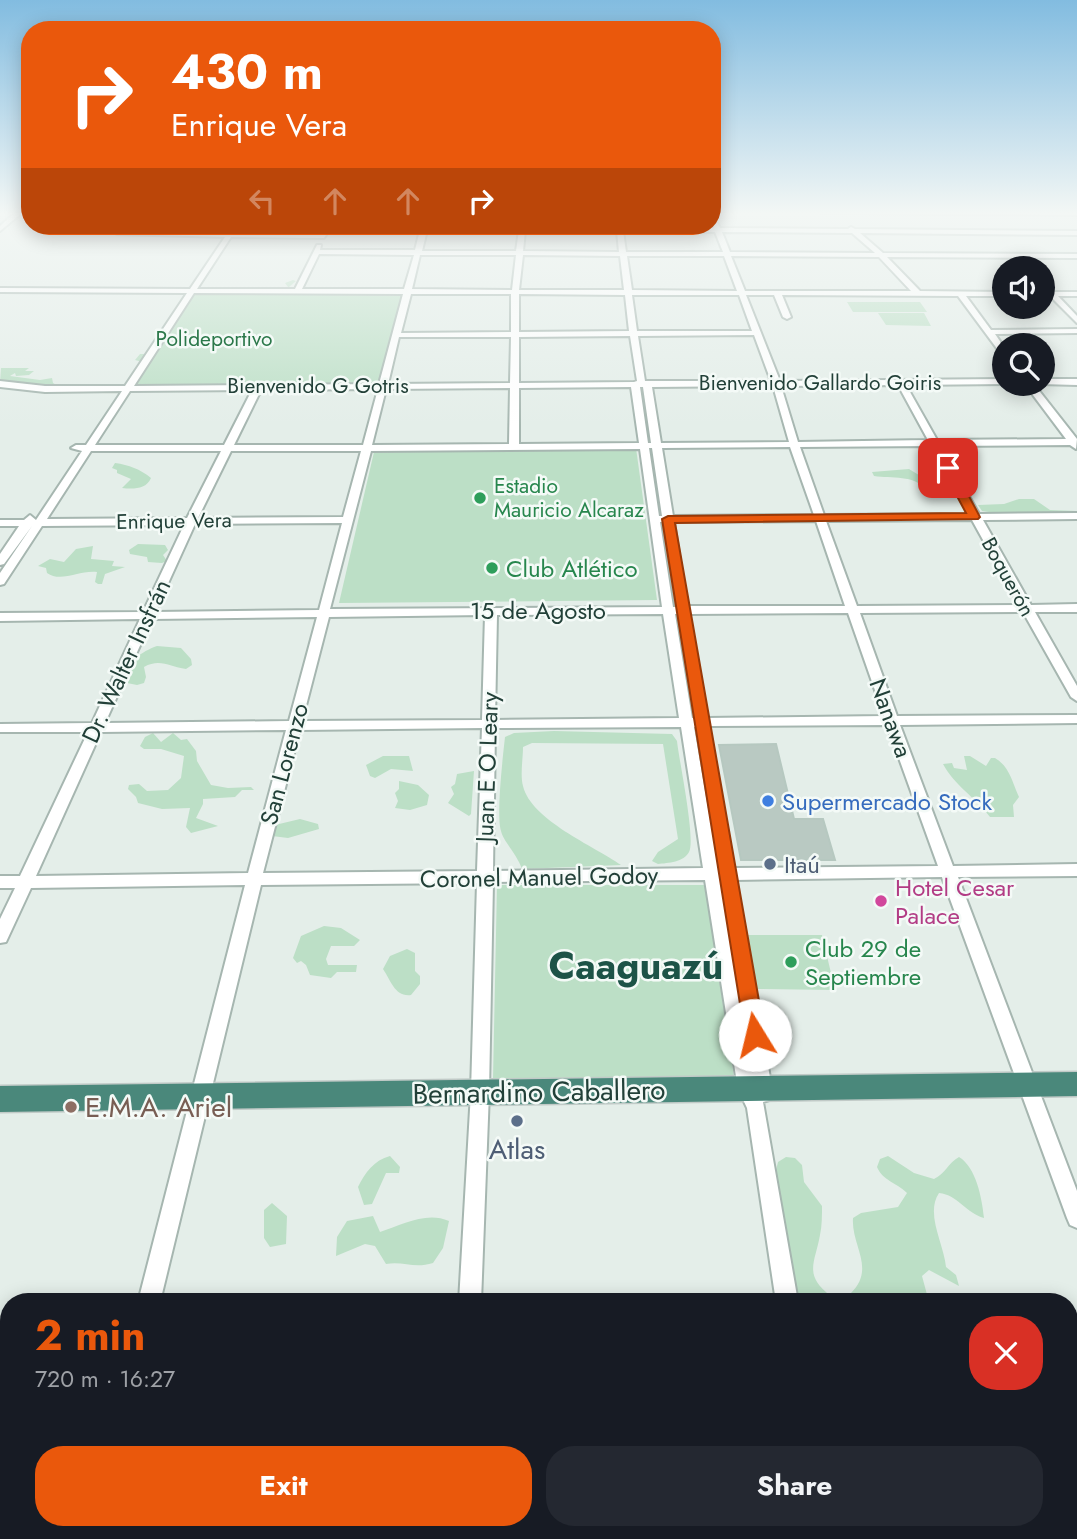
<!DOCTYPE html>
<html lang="en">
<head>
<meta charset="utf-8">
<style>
	:root { --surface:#171b24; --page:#242831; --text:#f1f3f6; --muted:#9ea1a6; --accent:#ea580c }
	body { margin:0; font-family:Jost,sans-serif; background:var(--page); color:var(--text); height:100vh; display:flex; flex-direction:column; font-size:26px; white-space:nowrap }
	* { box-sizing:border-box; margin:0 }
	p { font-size:23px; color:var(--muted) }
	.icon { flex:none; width:38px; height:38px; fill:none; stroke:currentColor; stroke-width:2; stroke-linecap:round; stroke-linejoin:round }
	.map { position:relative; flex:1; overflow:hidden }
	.side { position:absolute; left:0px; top:1293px; width:1078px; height:247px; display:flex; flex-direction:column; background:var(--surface); border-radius:28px 28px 0 0; box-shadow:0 4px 18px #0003 }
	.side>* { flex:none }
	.banner { position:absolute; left:21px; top:21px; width:700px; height:214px; border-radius:28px; box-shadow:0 4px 18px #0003; background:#ea580c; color:#fff; overflow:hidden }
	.buttons { position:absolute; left:992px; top:256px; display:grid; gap:14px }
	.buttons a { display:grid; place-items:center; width:63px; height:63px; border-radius:50%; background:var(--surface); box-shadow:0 4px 18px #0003; font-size:35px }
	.pin { position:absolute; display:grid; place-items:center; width:60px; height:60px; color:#fff; margin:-30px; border-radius:14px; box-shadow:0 4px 10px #0006 }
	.me { position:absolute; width:77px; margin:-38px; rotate:351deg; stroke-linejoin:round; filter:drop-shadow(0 0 5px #0008) }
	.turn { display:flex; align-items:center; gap:24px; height:147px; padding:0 35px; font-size:32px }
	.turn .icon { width:91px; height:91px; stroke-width:2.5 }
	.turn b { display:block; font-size:49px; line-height:60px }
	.lanes { display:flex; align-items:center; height:66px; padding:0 35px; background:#0003; justify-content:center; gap:35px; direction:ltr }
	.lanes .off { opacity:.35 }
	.round { display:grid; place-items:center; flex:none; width:74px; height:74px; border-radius:28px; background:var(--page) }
	.headline { display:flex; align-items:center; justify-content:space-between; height:119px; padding:0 35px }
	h1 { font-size:42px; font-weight:700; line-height:52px; color:var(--accent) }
	.primary-button { display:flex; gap:14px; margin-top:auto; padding:14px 35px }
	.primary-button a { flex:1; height:80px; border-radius:28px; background:var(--accent); color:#fff; font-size:28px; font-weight:700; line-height:80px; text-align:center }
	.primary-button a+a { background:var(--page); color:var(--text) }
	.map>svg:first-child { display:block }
	.green { fill:#bcdfc6 }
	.building { fill:#b9c9c2; stroke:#b6c8c0; stroke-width:2 }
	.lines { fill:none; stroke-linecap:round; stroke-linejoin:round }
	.minor-casing { stroke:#a6b6b0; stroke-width:4 }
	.trunk-casing { stroke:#c1cac7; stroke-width:3 }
	.minor { fill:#fff; fill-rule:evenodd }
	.trunk { fill:#4a887b; fill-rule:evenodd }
	.route { fill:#ea580c; stroke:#983908; stroke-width:2 }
	.leisure-dot { fill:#2e9e5b; stroke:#f4faf7; stroke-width:2.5 }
	.shop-dot { fill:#3f7fe0; stroke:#f4faf7; stroke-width:2.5 }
	.service-dot { fill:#5c6f8a; stroke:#f4faf7; stroke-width:2.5 }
	.hotel-dot { fill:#d1479c; stroke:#f4faf7; stroke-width:2.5 }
	.education-dot { fill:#8d6e63; stroke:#f4faf7; stroke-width:2.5 }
	.labels { text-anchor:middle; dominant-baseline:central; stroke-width:5; stroke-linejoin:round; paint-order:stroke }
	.far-park-label { font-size:21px; fill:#2b784a; stroke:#f4faf7 }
	.far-street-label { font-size:21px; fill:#224038; stroke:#f4faf7 }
	.far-leisure-label { font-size:21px; fill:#27864d; stroke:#f4faf7; text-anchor:start }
	.leisure-label { font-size:24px; fill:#27864d; stroke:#f4faf7; text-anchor:start }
	.street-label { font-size:24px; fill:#224038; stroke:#f4faf7 }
	.shop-label { font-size:24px; fill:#366cbe; stroke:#f4faf7; text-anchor:start }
	.service-label { font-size:24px; fill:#4e5e75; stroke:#f4faf7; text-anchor:start }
	.hotel-label { font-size:24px; fill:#b23c85; stroke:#f4faf7; text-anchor:start }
	.near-street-label { font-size:28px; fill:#224038; stroke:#f4faf7 }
	.near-education-label { font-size:28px; fill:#785e54; stroke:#f4faf7; text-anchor:start }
	.near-service-label { font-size:28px; fill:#4e5e75; stroke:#f4faf7 }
	.town-label { font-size:38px; font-weight:bold; fill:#1d5347; stroke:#f4faf7 }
</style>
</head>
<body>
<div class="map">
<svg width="1077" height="1539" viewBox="0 0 1077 1539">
	<rect width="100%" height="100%" fill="#e4eee9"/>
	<path class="green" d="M293,280L296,281L289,287L292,289L403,294L382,384L127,387L142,362L135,360L140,354H147L189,292L277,289L288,287L285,283Z
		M847,302H920L927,312H853Z
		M878,313H924L931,326L886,325Z
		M29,368L25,371H34L29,375L16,376L15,373L10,376L40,380L52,378L53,383L58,386L0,383L1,368Z
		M636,448L657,600L339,603L374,452Z
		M115,463C129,465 140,469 151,478C146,490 132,489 122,488L131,479L117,473V470L112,468Z
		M909,469L940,488L926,490C914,474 892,479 874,476L872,472Z
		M1019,499H1034L1050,510L1077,511V515L989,512L982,511L978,505L1004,504Z
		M138,544L165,545L168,550L163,555L167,561L162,563L148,562L147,557L130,554L129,550Z
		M93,546L91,559L114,561L112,566L125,567L105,574L102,584H98L95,582L97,572C79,570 61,583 47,573L46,568L38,566L50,559L64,562L76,549Z
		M157,646L181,648L191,659L192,665L186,669C170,667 160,658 144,667L146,677L144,683L137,685L127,683C124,664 140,652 157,646Z
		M554,731L672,734L677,741C679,760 696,840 689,852C684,862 668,863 658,864L652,861L658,852L678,839L663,744L532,743L523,747C523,759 520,775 523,786C531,820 594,846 621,865L522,869C517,854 503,841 501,831C496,815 503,756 505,737L514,733Z
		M153,733L161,742L173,733L181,740L187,739L196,751L197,761L211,785L228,788L251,787L254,790H242L235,797L203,799V804L196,818L218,826L191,833L186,827L190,808L162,809L138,803L136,797L128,789L129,785L139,784L147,791L168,790L181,778L184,756L161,749H144L140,746L145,737Z
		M383,756H409L413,771L391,769L375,778L370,776L366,765Z
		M964,756H970L986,766L991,758H995C1010,767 1012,782 1019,797L1013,805L1014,817H990C976,798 954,785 943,764L952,763L954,768L967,770Z
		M474,771L471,814L469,816L448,803L454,794L451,787L455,784L457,774Z
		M399,781L418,785L429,795L427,805L410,810L395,808L398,801L395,793L399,789Z
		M300,819L318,824L319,829L288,838L272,836L275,825Z
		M497,885H705L734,1077L493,1079Z
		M324,926L341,928L360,940L354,946H331L326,959L328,965H357L356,972H337L331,978L310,975L306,965L301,961L297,963L293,958L301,936Z
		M748,935H822L835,990L757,989Z
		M407,949L415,953V971L420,976V984L411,995C395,997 391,981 383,969L390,956Z
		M390,1156L400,1167L399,1173H386L372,1204L364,1205L358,1187C365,1173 374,1160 390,1156Z
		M888,1156L914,1173L934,1179C945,1174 948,1163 959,1157C976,1167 982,1198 984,1218C966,1213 958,1195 939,1193C925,1214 944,1244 946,1267L956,1275L959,1286L929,1270L922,1276L929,1302H795L788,1237L776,1170L778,1162L786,1157L795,1158L802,1165L804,1182L822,1206C822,1215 822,1226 820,1235C815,1263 803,1275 831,1296L851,1293C876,1268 851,1246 853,1218L861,1213L898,1207L907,1193C896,1182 883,1181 877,1167L880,1159Z
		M272,1203L287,1216L286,1244L270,1247L264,1238V1210Z
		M373,1216L380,1232C402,1225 426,1211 449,1221L443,1248L433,1263C414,1269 404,1261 386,1264L375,1246L365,1244L336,1256L337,1237L347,1221Z
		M567,1531H618L639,1539H670H563Z"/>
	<path class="building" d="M776,744L794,819H823L835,860H741L719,745Z"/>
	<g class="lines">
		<g class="minor-casing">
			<path id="minor" d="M17,211H24L0,231V226Z
				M818,211H1077V215L821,213Z
				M712,213L720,228L848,229L851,227L855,229L1077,231V235L860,233L883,253L1077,254V258L887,257L920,291L1004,292V296H966L991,330L1077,329V333L995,334L1004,347V354H1001L958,296L782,295L791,317L787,319L783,317L774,295H746L780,381L1004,379V383L1007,384L906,385L937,440L1066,439L1024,383H1033L1077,439L1076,449L1070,445L941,446L979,514L1077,513V519L983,520L1031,605L1077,604V612H1035L1077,686V701L1071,697L1023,612L860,613L897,716L1077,715V723L900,725L953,866L1077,864V876L958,877L1077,1191V1228L1070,1225L1067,1218L942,877L735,880L772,1089L769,1100L763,1102L798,1302H776L747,1108L738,1089L705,880L493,882L489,1092L481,1302H459L471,1092L477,883L261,885L160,1302H138L245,885L31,888L6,942L0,943V919L15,888H0V876H20L88,732H0V724L92,723L140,619L0,621V613L143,612L184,525L42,526L4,584L0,585V573L32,526L4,564L0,565V554L19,526H0V520H24L30,515L36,520L82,451L71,448L76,445H86L122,391L45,392L0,387V381L45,386H125L187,293L0,292V288L190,289L225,237L117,234L119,231L227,233L232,226H238L234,233L326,235L324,238L231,237L197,289H295L317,245H321L320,250H415L420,230L328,229L326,226H622L714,228ZM427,230H519L516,251H422ZM525,231H617L619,252L523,251ZM623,231L715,232L723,252H626ZM722,232L852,233L875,253L730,252ZM319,254L414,255L404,289H302ZM420,255H516L512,290L412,289ZM523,255L620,256L624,290H519ZM627,256H724L737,291L632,290ZM731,256L879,257L911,291H745ZM194,293L403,294L379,384L134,386ZM411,294H511V332L401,333ZM519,294L625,295L629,331L519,332ZM632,295H739L752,331H637ZM754,335L771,381H645L638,336ZM630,336L637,381L634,382L519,383V337ZM399,337H511L510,383L388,384ZM898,385L928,440L798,442L781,386ZM773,386L789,442L661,443L652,387ZM631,387L639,443L519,444V388ZM640,387H643L651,443H648ZM510,388L509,444L372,445L386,389ZM378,389L363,445H234L261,390ZM252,390L224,445H95L130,391ZM931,446L969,514L824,515L800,447ZM790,447L814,515L673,516L662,448ZM649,448H652L662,516H659ZM640,449L662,607L330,609L371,451ZM91,451H221L187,518L47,519ZM231,451H361L343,517L198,518ZM972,520L1019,605L857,606L826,521ZM816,521L845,606H687L674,522ZM660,522H663L676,607H673ZM342,523L319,610L155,612L195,524ZM848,613L884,716L707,718L689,614ZM663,614L679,718L495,720L497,615ZM675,614H677L694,718H692ZM485,615L482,720L302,721L329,617ZM317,617L289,721L105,723L152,619ZM887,725L938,866L733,868L708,726ZM681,727L703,868L493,871L495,728ZM694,727H695L713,838ZM482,728L477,871L263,873L300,730ZM286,730L248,873L36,876L101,732Z
				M1043,282L1054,292H1077V296H1058L1077,316V323L1050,296H1045Z
				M1043,379H1077V385L1040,384L1043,383Z
				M1069,1430H1077V1454H1069Z
				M0,1441H9V1465H0Z
				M77,1531H101L99,1539H75Z
				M446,1531H470L469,1539H445Z
				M811,1531H835L836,1539H812Z"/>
		</g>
		<g class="trunk-casing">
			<path id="trunk" d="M1077,1072V1096L0,1112V1086Z"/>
		</g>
		<use href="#minor" class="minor"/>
		<use href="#trunk" class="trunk"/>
	</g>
	<linearGradient id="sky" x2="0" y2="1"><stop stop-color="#82bce0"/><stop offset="0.5" stop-color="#f3f7f5"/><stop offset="1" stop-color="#f3f7f5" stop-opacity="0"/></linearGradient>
	<rect width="1077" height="426" fill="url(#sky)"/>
	<path class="route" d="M944,465L954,468L980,517L978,519L675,523L765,1035L762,1042L755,1044L747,1042L745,1035L662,519L668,516L966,513L942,468Z"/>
	<g class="leisure-dot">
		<circle cx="480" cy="498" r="7"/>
		<circle cx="492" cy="568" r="7"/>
		<circle cx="791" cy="962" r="7"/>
	</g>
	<circle class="shop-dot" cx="768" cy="801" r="7"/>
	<g class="service-dot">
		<circle cx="770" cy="864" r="7"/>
		<circle cx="517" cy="1121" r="7"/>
	</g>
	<circle class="hotel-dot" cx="881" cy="901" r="7"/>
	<circle class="education-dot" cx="71" cy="1107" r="7"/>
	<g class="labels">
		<g class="far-park-label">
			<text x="214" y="339">Polideportivo</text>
		</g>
		<g class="far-street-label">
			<text x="820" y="383">Bienvenido Gallardo Goiris</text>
			<text x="318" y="386">Bienvenido G Gotris</text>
			<text transform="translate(174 521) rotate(-1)">Enrique Vera</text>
			<text transform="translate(1008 577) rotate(61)">Boquerón</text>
		</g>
		<g class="far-leisure-label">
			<text x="494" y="486">Estadio<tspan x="494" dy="24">Mauricio Alcaraz</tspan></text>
		</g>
		<g class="leisure-label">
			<text x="506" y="568">Club Atlético</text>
			<text x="805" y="948">Club 29 de<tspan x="805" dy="28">Septiembre</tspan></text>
		</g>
		<g class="street-label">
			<text x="538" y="610">15 de Agosto</text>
			<text transform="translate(126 661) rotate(-65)">Dr. Walter Insfrán</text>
			<text transform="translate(891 718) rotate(70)">Nanawa</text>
			<text transform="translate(284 764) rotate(-75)">San Lorenzo</text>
			<text transform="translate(487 767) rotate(-88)">Juan E O Leary</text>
			<text transform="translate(539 877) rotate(-1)">Coronel Manuel Godoy</text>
		</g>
		<g class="shop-label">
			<text x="782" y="801">Supermercado Stock</text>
		</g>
		<g class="service-label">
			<text x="784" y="864">Itaú</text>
		</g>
		<g class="hotel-label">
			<text x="895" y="887">Hotel Cesar<tspan x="895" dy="28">Palace</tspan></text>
		</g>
		<g class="near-street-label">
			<text transform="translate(539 1092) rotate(-1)">Bernardino Caballero</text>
		</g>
		<g class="near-education-label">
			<text x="85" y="1107">E.M.A. Ariel</text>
		</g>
		<g class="near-service-label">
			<text x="517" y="1149">Atlas</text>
		</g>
		<g class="town-label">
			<text x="636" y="965">Caaguazú</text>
		</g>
	</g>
</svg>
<div class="buttons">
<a><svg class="icon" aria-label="sound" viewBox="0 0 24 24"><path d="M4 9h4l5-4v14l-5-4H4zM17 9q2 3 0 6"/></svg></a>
<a><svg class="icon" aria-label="search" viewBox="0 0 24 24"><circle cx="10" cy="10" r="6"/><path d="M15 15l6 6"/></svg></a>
</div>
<div class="pin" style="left:948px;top:468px;background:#d93025"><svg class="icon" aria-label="arrive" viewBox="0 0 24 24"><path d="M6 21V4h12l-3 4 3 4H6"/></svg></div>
<svg class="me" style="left:755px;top:1035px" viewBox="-20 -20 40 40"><circle r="19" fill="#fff"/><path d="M0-13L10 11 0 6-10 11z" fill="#ea580c"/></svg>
<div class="banner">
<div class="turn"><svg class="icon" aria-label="right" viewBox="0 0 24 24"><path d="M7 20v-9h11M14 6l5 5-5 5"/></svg><div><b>430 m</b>Enrique Vera</div></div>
<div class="lanes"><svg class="icon off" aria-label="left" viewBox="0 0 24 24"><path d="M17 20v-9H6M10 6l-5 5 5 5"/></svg><svg class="icon off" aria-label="ahead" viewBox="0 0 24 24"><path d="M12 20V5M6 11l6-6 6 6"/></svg><svg class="icon off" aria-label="ahead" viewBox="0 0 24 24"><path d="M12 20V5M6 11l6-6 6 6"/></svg><svg class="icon" aria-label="right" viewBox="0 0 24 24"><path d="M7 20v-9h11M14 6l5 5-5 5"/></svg></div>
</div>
<section class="side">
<div class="headline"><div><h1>2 min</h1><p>720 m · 16:27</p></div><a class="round" style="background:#d93025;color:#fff"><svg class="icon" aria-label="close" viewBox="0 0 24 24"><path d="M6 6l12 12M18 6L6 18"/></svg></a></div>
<div class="primary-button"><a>Exit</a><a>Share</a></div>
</section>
</div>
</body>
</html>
